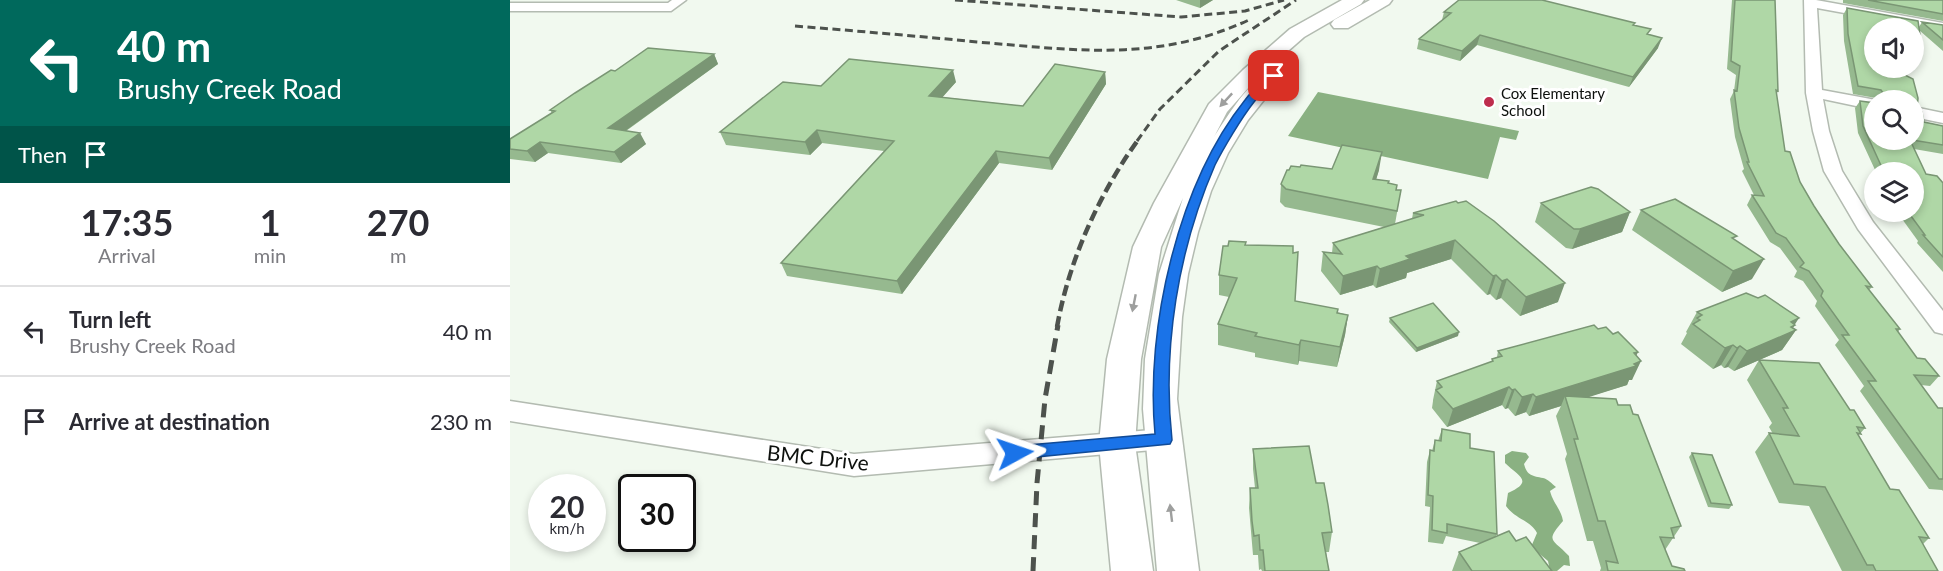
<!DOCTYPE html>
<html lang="en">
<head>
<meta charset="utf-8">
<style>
	:root { --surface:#fff; --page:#f2f2f3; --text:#2b2b33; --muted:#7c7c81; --line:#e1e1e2 }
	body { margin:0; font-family:Lato,sans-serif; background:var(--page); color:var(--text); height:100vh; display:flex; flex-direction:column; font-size:22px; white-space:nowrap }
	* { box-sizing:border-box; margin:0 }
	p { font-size:20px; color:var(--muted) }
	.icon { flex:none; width:33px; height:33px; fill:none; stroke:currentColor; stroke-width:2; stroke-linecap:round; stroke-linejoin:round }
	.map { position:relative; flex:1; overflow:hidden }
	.details { display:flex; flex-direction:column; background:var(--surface); width:510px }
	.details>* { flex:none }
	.guide { background:#00695c; color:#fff; overflow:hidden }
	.controls { position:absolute; left:1354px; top:18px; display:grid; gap:12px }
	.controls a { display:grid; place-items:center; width:60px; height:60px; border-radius:50%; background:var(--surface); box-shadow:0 3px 9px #0003; font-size:30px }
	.speed { position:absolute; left:18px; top:474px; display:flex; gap:12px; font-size:30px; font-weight:700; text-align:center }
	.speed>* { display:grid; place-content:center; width:78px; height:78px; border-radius:50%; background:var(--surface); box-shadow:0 3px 9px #0003; line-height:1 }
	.speed small { font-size:15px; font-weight:400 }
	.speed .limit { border:3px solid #111; border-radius:9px; background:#fff; color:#111 }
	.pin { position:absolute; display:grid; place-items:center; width:51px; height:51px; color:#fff; margin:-26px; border-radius:12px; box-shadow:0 3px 9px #0006 }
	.me { position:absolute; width:66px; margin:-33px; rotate:85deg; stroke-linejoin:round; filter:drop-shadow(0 0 4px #0008) }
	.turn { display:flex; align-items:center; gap:21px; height:126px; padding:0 18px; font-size:27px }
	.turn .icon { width:78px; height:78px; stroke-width:2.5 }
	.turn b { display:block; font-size:42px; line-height:51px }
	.then { display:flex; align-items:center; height:57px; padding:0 18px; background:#0003; gap:12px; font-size:22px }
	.eta { display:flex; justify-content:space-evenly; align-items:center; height:102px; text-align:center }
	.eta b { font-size:36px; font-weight:700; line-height:42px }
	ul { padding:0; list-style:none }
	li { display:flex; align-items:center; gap:18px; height:90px; padding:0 18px; border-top:2px solid var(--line) }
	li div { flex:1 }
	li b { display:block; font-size:22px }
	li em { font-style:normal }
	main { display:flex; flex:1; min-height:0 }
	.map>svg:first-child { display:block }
	.water { fill:#8ab182 }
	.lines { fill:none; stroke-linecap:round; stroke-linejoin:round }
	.street-casing { stroke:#b3bbb1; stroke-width:3 }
	.secondary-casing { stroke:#b3bbb1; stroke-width:3 }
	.street { fill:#fff; fill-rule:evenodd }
	.secondary { fill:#fff; fill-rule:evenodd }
	.rail-far2 { stroke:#4d524d; stroke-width:3; stroke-dasharray:8 4.5; stroke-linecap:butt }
	.rail-far1 { stroke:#4d524d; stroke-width:4.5; stroke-dasharray:11 5; stroke-linecap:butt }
	.rail { stroke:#4d524d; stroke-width:5; stroke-dasharray:14 8; stroke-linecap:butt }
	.wall { fill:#96b98f }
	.shaded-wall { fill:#7a9674 }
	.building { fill:#afd7a6; stroke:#7a9674; stroke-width:1.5 }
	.oneway { fill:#9e9f9e }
	.route { fill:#1a73e8; stroke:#114b97; stroke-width:1.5 }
	.poi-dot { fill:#be2d4d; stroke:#fff; stroke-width:2 }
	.labels { text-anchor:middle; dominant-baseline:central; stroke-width:6; stroke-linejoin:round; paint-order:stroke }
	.far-poi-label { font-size:15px; fill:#0d100d; stroke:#fff; text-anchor:start }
	.near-street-label { font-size:21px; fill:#0d100d; stroke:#fff }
</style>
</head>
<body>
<main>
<section class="details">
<div class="guide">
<div class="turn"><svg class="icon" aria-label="left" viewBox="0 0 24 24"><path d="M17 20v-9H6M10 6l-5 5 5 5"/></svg><div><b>40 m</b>Brushy Creek Road</div></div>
<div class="then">Then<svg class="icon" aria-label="arrive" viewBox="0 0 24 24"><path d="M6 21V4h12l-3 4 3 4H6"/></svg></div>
</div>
<div class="eta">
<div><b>17:35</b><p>Arrival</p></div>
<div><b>1</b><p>min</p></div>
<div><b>270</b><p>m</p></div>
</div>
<ul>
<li><svg class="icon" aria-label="left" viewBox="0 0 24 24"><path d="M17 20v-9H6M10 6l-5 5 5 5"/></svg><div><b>Turn left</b><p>Brushy Creek Road</p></div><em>40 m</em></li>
<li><svg class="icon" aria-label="arrive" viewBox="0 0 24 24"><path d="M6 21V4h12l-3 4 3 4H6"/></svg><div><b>Arrive at destination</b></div><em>230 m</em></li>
</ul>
</section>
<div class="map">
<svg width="1433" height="571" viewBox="0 0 1433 571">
	<rect width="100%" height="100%" fill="#f1f9ef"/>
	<path class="water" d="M808,92L1009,131L1006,140L990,137L978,179L778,136Z
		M1002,451L1016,453L1019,457L1014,464C1017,476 1023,476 1033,478C1038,479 1042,484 1046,487L1040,491C1043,503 1051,509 1053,521C1035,542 1042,538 1059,556L1060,566L1054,565L1047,571H1040L1038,561L1021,547L1027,533C1020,520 1005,519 996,506L998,493C1025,481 1008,476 995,463V455Z"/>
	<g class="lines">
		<g class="street-casing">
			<path id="street" d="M162,0H176L161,11H0V3H158Z
				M1294,0H1306L1433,23V31L1307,8L1312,90L1366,100L1365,110L1313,99L1319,131L1332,171L1363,222L1433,311V334L1425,332L1348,229L1314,171L1303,131L1296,93Z
				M1404,107L1433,113V123L1404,117Z
				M0,401L344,454L654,429L663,432L667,439L663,446L654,449L344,476L0,421Z"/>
		</g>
		<g class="secondary-casing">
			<path id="secondary" d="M832,0H854L851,4L794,37L747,78L717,112L704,137C712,124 735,88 747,81C752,79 757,80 762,81L765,86L738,120L718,153L701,191L688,232L678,274L672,317L667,399L689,571H647L633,409L635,359L649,274L673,198L651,247L631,359L625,444L643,571H601L589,444L597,359L623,247L644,203L699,104L733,70L780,29Z
				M860,0H882L879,4L838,28H824L821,24L824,20Z"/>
		</g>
		<use href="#street" class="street"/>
		<use href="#secondary" class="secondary"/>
		<path class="rail-far2" d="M445,0L671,17L735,11L774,0
			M285,26C346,31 407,36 467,42C566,50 647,63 741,19
			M627,141L650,109L709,51L786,0"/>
		<path class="rail-far1" d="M547,327C559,260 589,194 628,140"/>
		<path class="rail" d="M523,571L527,483L535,399L548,325"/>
	</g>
	<path class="wall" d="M666,0H703L690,8Z
		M1222,0H1265L1268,91L1266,95L1275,151L1290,182L1304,206L1329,244L1362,287L1359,290L1390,329L1388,332L1407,358L1429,376L1420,386L1411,385L1428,408H1433V491L1432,490L1419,489L1350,391L1354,386L1325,345L1329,340L1305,306L1307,301L1293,281L1284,277L1287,271L1270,248L1260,242L1237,205L1242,195H1244L1232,171L1234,169L1225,137L1220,99L1224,91L1226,75L1217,69Z
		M1333,0H1433V21L1333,3Z
		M1337,8L1408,21L1409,27L1412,22L1433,25V51L1409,30L1411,42L1406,49L1404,48V28H1365V68H1381L1403,79L1408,98L1407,110L1412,112L1414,122L1433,126V154L1404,149L1416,174L1427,176L1433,183V272L1407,243L1408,241L1387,212H1404V172H1366L1348,133L1345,108L1350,101L1365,103V140H1404V100H1368L1366,98L1343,94L1334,41L1333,15Z
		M934,12L1125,23L1124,25L1139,34L1148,48L1119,87L967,45L950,61L907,49L909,39L932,20Z
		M204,54L208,64L116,131L136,144L111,163L38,153L25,162L0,159V140L42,113L40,110L105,71Z
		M595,72L596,84L542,170L489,163L392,294L277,276L271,263L374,151L312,143L300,155L216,145L210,132L311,86L446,82L432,97L513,106Z
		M790,167L822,169L869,170L866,179L878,183L886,190H891L885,224L902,219L903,213L946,201L1048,302L1010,316L991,298L986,300L980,294L977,295L941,259L897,273L896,278L866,288L863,285L830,295L811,271L813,252L822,253L823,243L874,227L775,207L770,202L771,184L779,170Z
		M1031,203L1120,212L1112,232L1062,249L1056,248L1025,222Z
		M1131,210L1242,279L1212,292L1122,230Z
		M736,245L783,253L785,301L838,315L835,335L827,367L789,361L788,365L745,357V353L708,345V324L719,297L709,295V275Z
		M1187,312L1285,325L1283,328L1286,330L1272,350L1224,371L1218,367L1214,368L1211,365L1203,369L1171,344L1177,333L1176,332Z
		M880,318L948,336L906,352L879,322Z
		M1088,329L1103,334L1128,352L1126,356L1122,380H1119L1117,385L1077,397L1108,405L1123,414L1171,526L1155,550L1162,566L1175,571H1090L1091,568L1083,541H1077L1055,459L1057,454L1046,416L1051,406L1019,416L1016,412L1005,416L998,408L995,409L992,405L937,427L922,408L923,401V400L927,381L981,362L982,359L987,357L988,351Z
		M1249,360L1340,410L1355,428L1348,436L1380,489L1419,538L1413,544L1428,571H1332L1299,506L1269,503L1245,452L1259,433L1263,434L1259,427L1262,423L1237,380Z
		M932,429L960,448L987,534L986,536L1006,541L1042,571H942L949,552L970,543L936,536L933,544L918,542L920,507L915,506L917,462L920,450L922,451L925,440L928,441Z
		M743,449L806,483L822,532L819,552H816L819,571H752L751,569L749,570L748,555H743L739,508L740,488H745L743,469Z
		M1182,453L1222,505L1219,509L1198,507L1179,457Z"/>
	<path class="shaded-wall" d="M690,0H703L690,8Z
		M970,35L967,45L950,61L952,51Z
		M1152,38L1148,48L1119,87L1123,77Z
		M204,54L208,64L104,139L98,128Z
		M443,70L446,82L423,108L419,96Z
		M595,72L596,84L542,170L539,158Z
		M307,130L312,143L300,155L295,142Z
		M130,133L136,144L111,163L104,152Z
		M30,142L38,153L25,162L17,151Z
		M486,151L489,163L392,294L387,281Z
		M872,152L869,170L861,197L863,179Z
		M1120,212L1112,232L1062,249L1070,229Z
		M945,240L941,259L897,273L896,278L866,288L870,269L896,256Z
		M1254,259L1242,279L1212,292L1223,271Z
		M867,266L863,285L830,295L833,276Z
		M986,275L980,294L977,295L983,276Z
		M997,279L991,298L986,300L992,281Z
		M1055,283L1048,302L1010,316L1016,297Z
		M838,315L835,335L827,367L830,347Z
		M1289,318L1280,332L1286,330L1272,350L1224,371L1237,351L1281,322Z
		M949,332L948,336L906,352L907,348Z
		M791,340L789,361L788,365L789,345Z
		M1223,345L1211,365L1203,369L1215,348Z
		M1230,346L1218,367L1214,368L1227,348Z
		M1128,352L1120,368L1124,364L1131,361L1122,380H1119L1117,385L1057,404L1055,396L1051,406L1019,416L1026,397L1124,353Z
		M999,387L992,405L937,427L943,409Z
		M1005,389L998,408L995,409L1002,390Z
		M1023,394L1016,412L1005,416L1012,397Z"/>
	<path class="building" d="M949,0H1032L1125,23L1123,25L1141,29L1137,34L1152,38L1123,77L970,35L952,51L909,39L941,13L934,12Z
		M1225,0H1265L1268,91L1266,90L1275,151L1280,152L1290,182L1304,206L1329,244L1362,287L1356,286L1390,329H1386L1407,358L1415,359L1429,376L1404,375L1428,408H1433V479H1429L1358,381H1366L1332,335H1339L1311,296L1313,291L1299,271L1290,267L1294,263L1276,238L1266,233L1242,195L1254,196L1237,162H1239L1229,128L1224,90L1227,91L1230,66L1221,61Z
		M1358,0H1433V14Z
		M1337,8L1408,21L1411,42L1404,40V28H1365V68H1381L1403,79L1408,98L1407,110L1412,112L1414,122L1433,126V145L1402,140H1404V100H1371L1373,93L1371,90L1348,86L1338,34Z
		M1412,22L1433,25V40Z
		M138,48L204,54L98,128L130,133L104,152L30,142L17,151L0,149V139L45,111L40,110L65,93L101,70L105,71Z
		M339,59L443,70L419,96L513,106L545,64L595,72L539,158L486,151L387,281L271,263L384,141L307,130L295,142L210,132L273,82L311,86Z
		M1350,101L1365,103V140H1400L1416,174L1427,176L1433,183V257L1413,235H1415L1398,212H1404V172H1374L1353,126Z
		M832,145L872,152L863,179L879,181L878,183L887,185L886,190H891L887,211L776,189L771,184L777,170H779L781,166L790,167L791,165L822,169Z
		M1081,187L1088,189L1120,212L1070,229H1064L1031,203Z
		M1165,199L1227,236L1222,238L1254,259L1223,271L1131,210Z
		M946,201L948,203L956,201L984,221L1055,283L1016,297L997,279L992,281L986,275L983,276L945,240L896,256L900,259L870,269L867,266L833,276L813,252L832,254L823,243L914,215L903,213Z
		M719,241L736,242L735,245L783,246V253L788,252L785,301L828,309L827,313L838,315L830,347L791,340L789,345L745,336L747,333L708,324L727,278L709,275L713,246H718Z
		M1236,293L1248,298L1255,295L1289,318L1281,322L1285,325L1281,327L1286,330L1237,351L1230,346L1227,348L1223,345L1215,348L1183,324L1190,320L1187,318L1192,315L1187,312Z
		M923,303L949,332L907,348L880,318Z
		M1084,325L1088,329L1096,327L1103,334L1108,332L1128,352L1124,353L1131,361L1124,364L1126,366L1026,397L1023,394L1012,397L1005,389L1002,390L999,387L943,409L926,390L932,387L927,381L983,361L982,359L992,356L988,351Z
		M1249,360L1309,363L1340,410H1344L1355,428L1347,427L1351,434L1347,433L1380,489L1389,490L1419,538L1409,537L1428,571H1366L1363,565H1357L1315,487L1284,484L1259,433L1289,436L1273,408H1278Z
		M1055,396L1106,399L1108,405H1120L1123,414L1128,415L1171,526L1161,528L1164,538L1150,537L1162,566L1174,569L1175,571H1098L1096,561L1108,563L1095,521H1088L1064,439H1068Z
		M932,429L960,434V448L984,452L987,534L937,524V533L922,530L923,496L918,495L920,450L924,451L925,440L931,441Z
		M799,446L806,483H814L818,505L822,532L812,533L819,571H755L753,550H750L749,535L744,536L742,521L740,488H748L743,449Z
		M1182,453L1202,455L1222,505L1201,503Z
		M999,531L1006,541L1016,537L1042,571H962L949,552Z"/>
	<defs><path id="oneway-solid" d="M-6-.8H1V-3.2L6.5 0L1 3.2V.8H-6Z" transform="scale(1.5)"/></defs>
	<g class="oneway">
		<use href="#oneway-solid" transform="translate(716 100) rotate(133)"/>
		<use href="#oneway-solid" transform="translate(624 303) rotate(101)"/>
		<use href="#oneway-solid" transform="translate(661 513) rotate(-97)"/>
	</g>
	<path class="route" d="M761,74L769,76C761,85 751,93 744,102C732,117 713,149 705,165C668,250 652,348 662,440L660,444L505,459L499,457L497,453L499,448L505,446L645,434C635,328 668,184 735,100C742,90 752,82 761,74Z"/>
	<circle class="poi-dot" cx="979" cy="102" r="6"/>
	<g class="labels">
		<g class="far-poi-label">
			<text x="991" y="93">Cox Elementary<tspan x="991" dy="17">School</tspan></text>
		</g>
		<g class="near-street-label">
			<text transform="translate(308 457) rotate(6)">BMC Drive</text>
		</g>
	</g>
</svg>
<div class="controls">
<a><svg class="icon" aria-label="sound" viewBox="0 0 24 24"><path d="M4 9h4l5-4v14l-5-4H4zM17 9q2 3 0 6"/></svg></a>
<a><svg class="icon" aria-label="search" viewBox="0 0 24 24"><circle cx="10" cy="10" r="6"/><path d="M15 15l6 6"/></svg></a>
<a><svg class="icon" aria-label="layers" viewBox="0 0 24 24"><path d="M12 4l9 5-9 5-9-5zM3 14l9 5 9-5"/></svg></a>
</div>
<div class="speed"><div>20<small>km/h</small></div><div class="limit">30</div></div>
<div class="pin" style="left:764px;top:76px;background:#d93025"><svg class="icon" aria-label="arrive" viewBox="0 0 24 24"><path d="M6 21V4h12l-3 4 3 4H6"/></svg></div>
<svg class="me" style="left:505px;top:453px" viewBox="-20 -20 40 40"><path d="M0-17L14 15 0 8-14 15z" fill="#1a73e8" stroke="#fff" stroke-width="4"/></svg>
</div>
</main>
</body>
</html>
